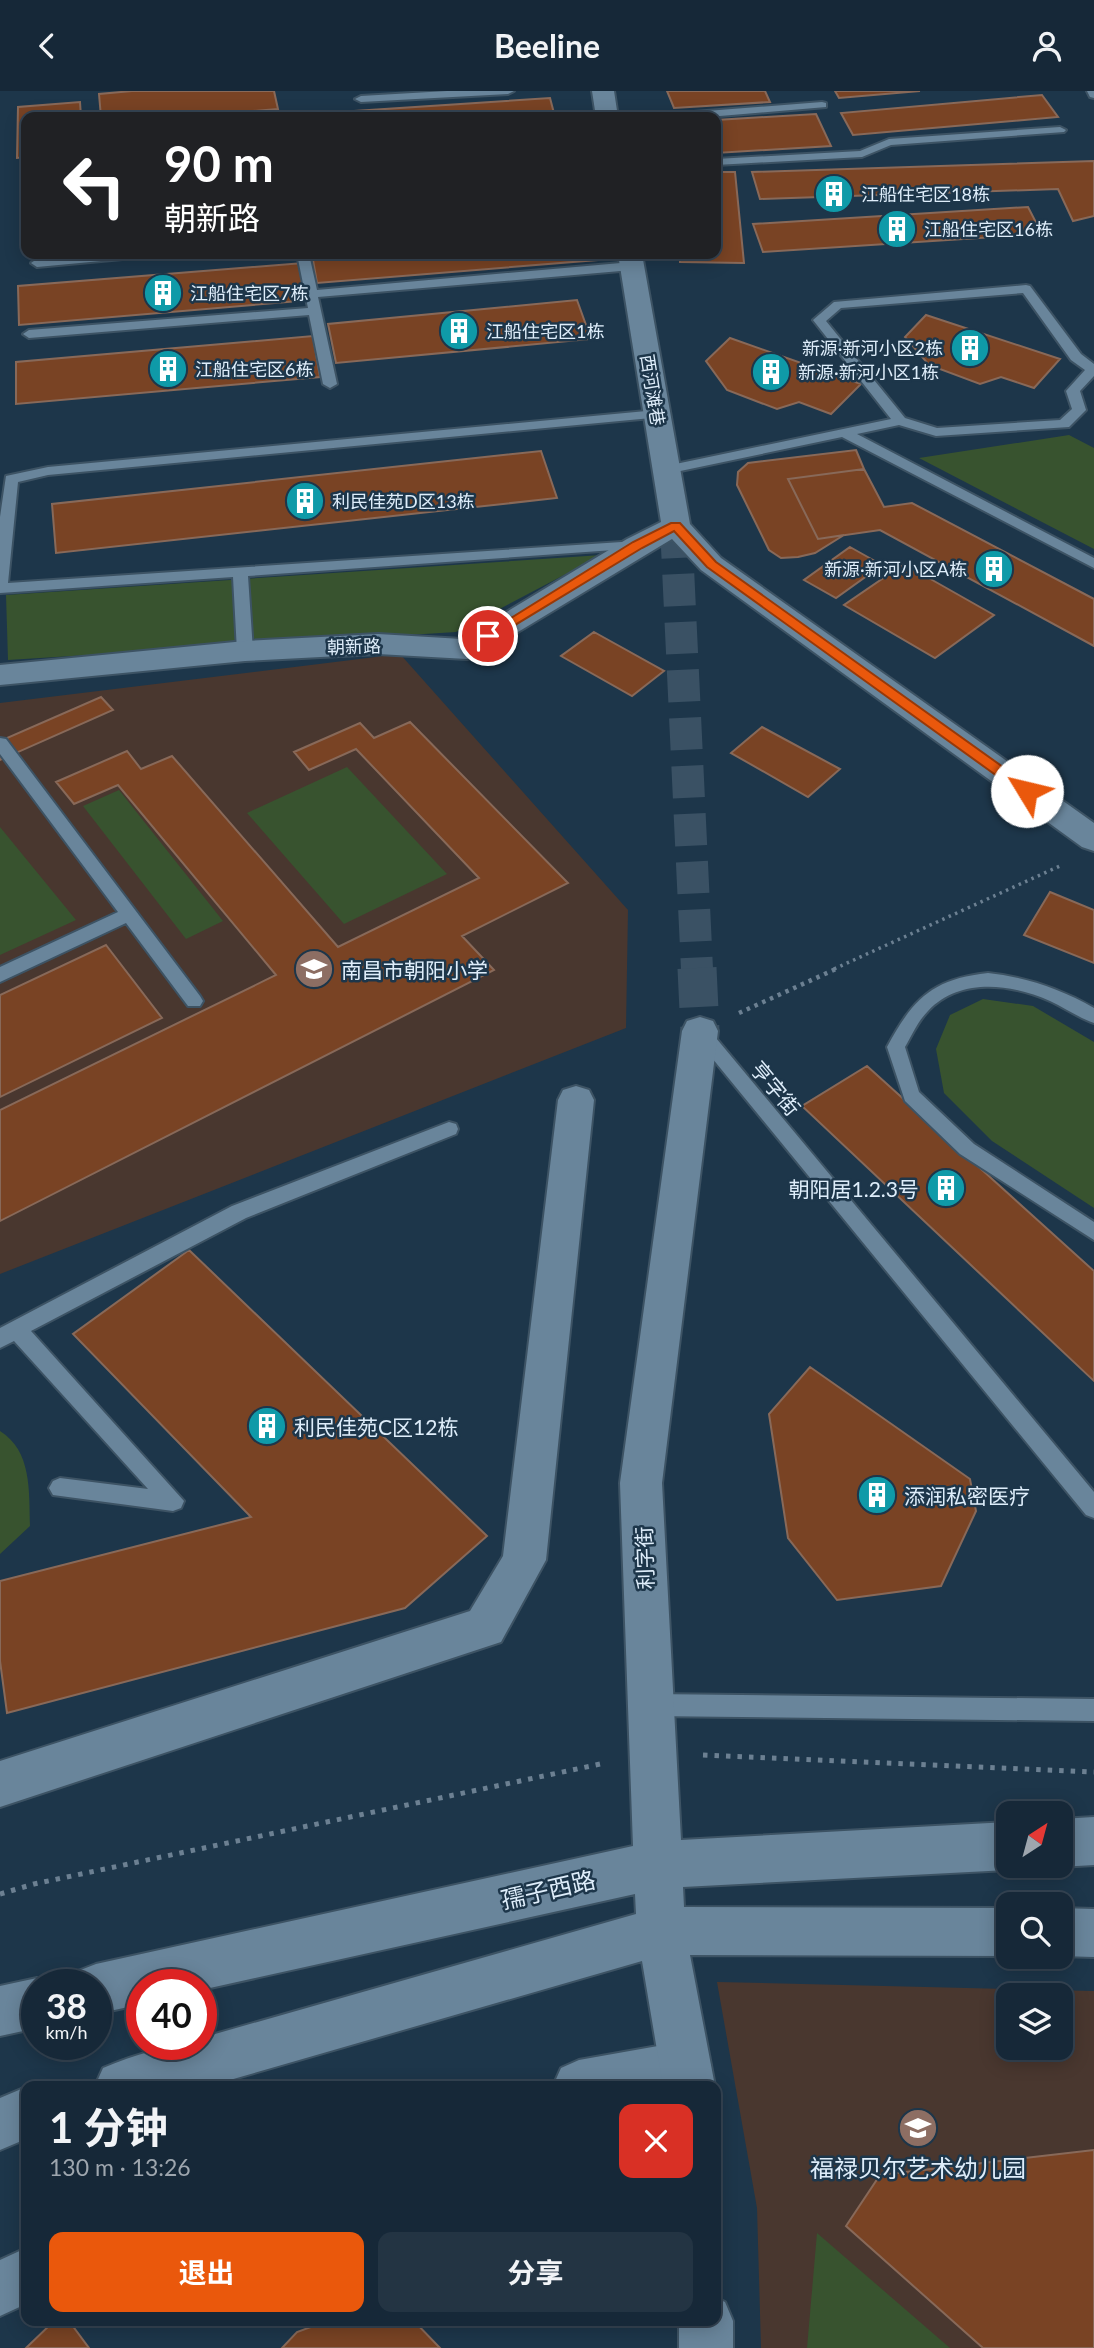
<!DOCTYPE html>
<html lang="zh">
<head>
<meta charset="utf-8">
<style>
	:root { --surface:#162838; --page:#233443; --text:#f1f3f6; --muted:#9ea6ae; --line:#354453; --accent:#ea580c }
	body { margin:0; font-family:Lato,"Noto Sans SC",sans-serif; background:var(--page); color:var(--text); height:100vh; display:flex; flex-direction:column; font-size:26px; white-space:nowrap }
	* { box-sizing:border-box; margin:0 }
	p { font-size:23px; color:var(--muted) }
	.icon { flex:none; width:38px; height:38px; fill:none; stroke:currentColor; stroke-width:2; stroke-linecap:round; stroke-linejoin:round }
	.map { position:relative; flex:1; overflow:hidden }
	.details { position:absolute; left:21px; top:1990px; width:700px; height:245px; display:flex; flex-direction:column; background:var(--surface); border-radius:14px; box-shadow:0 4px 18px #0003,0 0 0 2px var(--line) }
	.details>* { flex:none }
	.top-card { position:absolute; left:21px; top:21px; width:700px; height:147px; border-radius:14px; box-shadow:0 4px 18px #0003,0 0 0 2px var(--line); background:#202124; color:#fff; overflow:hidden }
	.needle { width:46px; rotate:36deg }
	.fabs { position:absolute; left:996px; top:1710px; display:grid; gap:14px }
	.fabs a { display:grid; place-items:center; width:77px; height:77px; border-radius:14px; background:var(--surface); box-shadow:0 4px 18px #0003,0 0 0 2px var(--line); font-size:35px }
	.speed { position:absolute; left:21px; top:1878px; display:flex; gap:14px; font-size:35px; font-weight:700; text-align:center }
	.speed>* { display:grid; place-content:center; width:91px; height:91px; border-radius:50%; background:var(--surface); box-shadow:0 4px 18px #0003,0 0 0 2px var(--line); line-height:1 }
	.speed small { font-size:18px; font-weight:400 }
	.speed .limit { border:10px solid #d22; background:#fff; color:#111 }
	.pin { position:absolute; display:grid; place-items:center; width:60px; height:60px; color:#fff; margin:-30px; border:4px solid #fff; border-radius:50%; box-shadow:0 2px 7px #0007 }
	.me { position:absolute; width:77px; margin:-38px; rotate:306deg; stroke-linejoin:round; filter:drop-shadow(0 0 5px #0008) }
	.turn { display:flex; align-items:center; gap:24px; height:147px; padding:0 28px; font-size:32px }
	.turn .icon { width:91px; height:91px; stroke-width:2.5 }
	.turn b { display:block; font-size:49px; line-height:60px }
	.round { display:grid; place-items:center; flex:none; width:74px; height:74px; border-radius:14px; background:var(--page) }
	.summary { display:flex; align-items:center; justify-content:space-between; height:119px; padding:0 28px }
	h1 { font-size:42px; font-weight:700; line-height:52px }
	.cta { display:flex; gap:14px; margin-top:auto; padding:14px 28px }
	.cta a { flex:1; height:80px; border-radius:14px; background:var(--accent); color:#fff; font-size:28px; font-weight:700; line-height:80px; text-align:center }
	.cta a+a { background:var(--page); color:var(--text) }
	header { display:flex; justify-content:space-between; align-items:center; height:91px; padding:0 28px; background:var(--surface); font-size:32px; font-weight:700 }
	.map>svg:first-child { display:block }
	.education { fill:#49372f; fill-rule:evenodd }
	.green { fill:#38532f }
	.building { fill:#794324; stroke:#886959; stroke-width:2 }
	.lines { fill:none; stroke-linecap:round; stroke-linejoin:round }
	.secondary-tunnel-far1 { stroke:#3a5164; stroke-width:32; stroke-dasharray:32 16; stroke-linecap:butt }
	.secondary-tunnel { stroke:#3a5164; stroke-width:39; stroke-dasharray:39 19; stroke-linecap:butt }
	.lane-casing { stroke:#3d5364; stroke-width:4 }
	.street-casing { stroke:#3d5364; stroke-width:4 }
	.secondary-casing { stroke:#3d5364; stroke-width:4 }
	.path-far2 { stroke:#6c8092; stroke-width:3.5; stroke-dasharray:2.5 4.5; stroke-linecap:butt }
	.path-far1 { stroke:#6c8092; stroke-width:4.5; stroke-dasharray:3.5 5; stroke-linecap:butt }
	.path { stroke:#6c8092; stroke-width:5; stroke-dasharray:4.5 7; stroke-linecap:butt }
	.lane { fill:#69859b; fill-rule:evenodd }
	.street { fill:#69859b; fill-rule:evenodd }
	.secondary { fill:#69859b; fill-rule:evenodd }
	.route { fill:#ea580c; stroke:#983908; stroke-width:2 }
	.labels { text-anchor:middle; dominant-baseline:central; stroke-width:5; stroke-linejoin:round; paint-order:stroke }
	.far-poi-label { font-size:18px; fill:#deedfa; stroke:#1d364a; text-anchor:start }
	.far-street-label { font-size:18px; fill:#deedfa; stroke:#1d364a }
	.poi-label { font-size:21px; fill:#deedfa; stroke:#1d364a; text-anchor:start }
	.street-label { font-size:21px; fill:#deedfa; stroke:#1d364a }
	.near-street-label { font-size:24px; fill:#deedfa; stroke:#1d364a }
	.near-poi-label { font-size:24px; fill:#deedfa; stroke:#1d364a }
</style>
</head>
<body>
<header><svg class="icon" aria-label="back" viewBox="0 0 24 24"><path d="M15 5l-7 7 7 7"/></svg>Beeline<svg class="icon" aria-label="person" viewBox="0 0 24 24"><circle cx="12" cy="8" r="4"/><path d="M4 21q1-7 8-7t8 7"/></svg></header>
<div class="map">
<svg width="1094" height="2257" viewBox="0 0 1094 2257">
	<rect width="100%" height="100%" fill="#1d364a"/>
	<path class="education" d="M400,563L628,819L626,937L0,1183V612Z
		M717,1891L1094,1900V2257H761L757,2117ZM1008,1904H1060V1956H1008Z"/>
	<path class="green" d="M1069,344L1094,357V458L919,367Z
		M602,464L456,541L8,569L6,504Z
		M347,676L447,783L344,833L247,722Z
		M119,699L223,830L186,848L83,715Z
		M0,736L76,829L0,864Z
		M983,908L1033,915L1094,951V1117L992,1050L944,1002L936,958L950,924Z
		M0,1340C32,1360 29,1400 30,1435L0,1463Z
		M817,2142L950,2257H807Z"/>
	<path class="building" d="M132,0H274L278,18L176,26H101L99,3Z
		M667,0H765L770,11L674,17Z
		M835,0H920L839,7Z
		M1042,4L1058,26L853,44L841,22Z
		M550,7L555,26H356L355,20Z
		M80,11L81,26H26V66L17,67L18,16Z
		M816,23L831,55L716,62V29Z
		M1094,70V125L1073,130L1058,98L760,108L752,81Z
		M716,81H735L744,172L680,171V163H716Z
		M1028,116L1042,143L763,161L753,133Z
		M312,163H595L597,169L317,192Z
		M303,172L310,209L19,234L18,195Z
		M577,209L591,248L336,272L328,233Z
		M926,224L1060,268L1034,297L1001,286L980,293L929,274L905,246Z
		M313,245L320,286L16,313V271Z
		M730,247L861,293L831,323L799,311L777,318L727,299L706,270Z
		M856,359L864,378L788,388L818,448L844,444L815,462L798,466L781,467L769,459L737,394L738,381L748,372Z
		M541,360L557,407L56,462L52,413Z
		M864,378L884,416L912,412L1094,508V555L880,439L818,448L788,388Z
		M850,456L882,474L836,507L804,489Z
		M904,473L994,524L935,567L844,514Z
		M594,541L664,580L632,605L561,565Z
		M101,606L113,619L0,669V650Z
		M410,631L568,792L462,845L494,879L0,1130V1019L276,884L118,694L74,713L56,691L127,660L141,678L172,665L338,856L479,787L356,658L309,679L294,661L360,632L374,647Z
		M762,636L840,678L808,706L731,662Z
		M1050,801L1094,819V872L1024,844Z
		M106,854L162,927L0,1006V904Z
		M867,975L1094,1180V1290L802,1015Z
		M189,1159L487,1445L405,1517L7,1622L0,1570V1490L251,1426L73,1243Z
		M810,1276L970,1388L976,1420L941,1495L837,1509L788,1447L769,1323Z
		M1094,2059V2257H983L846,2135L880,2084Z
		M54,2230H69L89,2257H26Z
		M327,2230H414L440,2257H282L297,2241Z"/>
	<g class="lines">
		<path class="secondary-tunnel-far1" d="M676,435L697,878"/>
		<path class="secondary-tunnel" d="M697,877L700,940"/>
		<g class="lane-casing">
			<path id="lane" d="M447,0H514L508,3L361,11L355,8L361,5Z
				M1087,0H1094V7L1090,6Z
				M822,11L826,12V16L708,26H662L668,23Z
				M1060,36L1066,39L1064,41L891,54L862,66L716,74V68L860,60L889,48Z
				M96,163H139L133,167L37,176L31,172L37,168Z
				M297,163H309L317,199L632,171L638,175L632,179L318,206L337,293L330,297L323,293L309,224L29,247L23,243L29,239L308,217Z
				M1026,194L1030,195L1081,263L1094,273V285L1080,300L1086,319L1069,336L936,345L899,334L857,343L1094,467V477L842,346L666,383L659,379L666,375L891,328L813,229L834,211ZM1023,202L1071,269L1085,279L1066,300L1072,318L1060,329L937,337L905,327L826,230L841,217Z
				M657,319L662,320V326L48,384L18,391L8,492L637,450L644,454L642,457L248,485L253,560L245,565L237,560L233,486L0,502V426L6,385L48,376Z
				M0,647L6,648L200,905L203,910L200,915H188L126,832L0,891V876L118,821L0,663Z
				M988,882C1026,886 1061,898 1094,917V932C1079,927 1065,917 1050,910C1012,893 960,886 928,920C918,930 912,944 905,956L919,1001L974,1053L1094,1131V1149L960,1063L905,1010L887,956C913,908 932,888 988,882Z
				M700,933L706,935L1094,1401V1427L1086,1424L694,945L691,940Z
				M449,1031L456,1033L458,1038L456,1043L246,1127L31,1240L184,1410L181,1417L173,1420L53,1404L49,1397L53,1390L60,1387L148,1398L14,1250L0,1257V1237L232,1115Z
				M650,1603L1094,1608V1630L650,1625L642,1622L639,1614L642,1606Z"/>
		</g>
		<g class="street-casing">
			<path id="street" d="M576,995L589,999L594,1009L546,1469L501,1551L0,1716V1670L470,1520L503,1465L558,1009L563,999Z
				M686,1950L704,1957L711,1975L704,1993L699,1995H553L561,1977L579,1969Z
				M26,2157V2213L0,2225V2169Z"/>
		</g>
		<g class="secondary-casing">
			<path id="secondary" d="M592,0H614L618,26H596Z
				M618,163H642L690,433L721,467L1094,732V760L1082,756L701,479L672,448L478,565L467,568L378,563L245,570L0,594V574L245,550L378,543L462,548L627,448L661,431Z
				M700,926L713,930L718,940L662,1392L681,1749L1008,1731V1774H1018L1008,1779L683,1796L684,1816L1008,1817V1865L690,1864L715,1995H663L642,1870L209,1995H95L103,1977C134,1964 168,1953 201,1953V1947L636,1823L635,1803L201,1899V1894H142V1913L96,1923V1894H73L78,1880L96,1873L633,1755L620,1392L682,940L687,930Z
				M1094,1726V1774L1060,1776L1057,1774H1060V1728Z
				M1060,1817L1094,1818V1866L1060,1865Z
				M37,1887L52,1894H37V1937L0,1945V1895Z
				M26,1996V2048L0,2059V2007Z
				M716,2207L725,2211L733,2230V2257H679V2230H716Z"/>
		</g>
		<path class="path-far2" d="M834,878L1062,774"/>
		<path class="path-far1" d="M739,922L838,877"/>
		<path class="path" d="M703,1664L1094,1681
			M0,1803L34,1793L605,1672"/>
		<use href="#lane" class="lane"/>
		<use href="#street" class="street"/>
		<use href="#secondary" class="secondary"/>
	</g>
	<path class="route" d="M671,432H680L716,471L1031,696V703H1022L707,476L674,440L642,457L492,548L482,545L633,451Z"/>
	<defs>
		<g id="building-disc" transform="scale(2.0125)"><circle r="9.5" fill="#0f9aa8" stroke="#1d364a"/><path d="M-4-6H4V6H1V3H-1V6H-4ZM-2.5-4.3h1.7v1.8h-1.7ZM.8-4.3h1.7v1.8H.8ZM-2.5-1h1.7V.8h-1.7ZM.8-1h1.7V.8H.8Z" fill="#fff"/></g>
		<g id="school-disc" transform="scale(2.0125)"><circle r="9.5" fill="#8d6e63" stroke="#1d364a"/><path d="M0-5L7-2L0 1L-7-2ZM-4 1L0 2.5L4 1V4Q0 6-4 4Z" fill="#fff"/></g>
	</defs>
	<g fill-rule="evenodd">
		<use href="#building-disc" x="834" y="103"/>
		<use href="#building-disc" x="897" y="138"/>
		<use href="#building-disc" x="163" y="202"/>
		<use href="#building-disc" x="459" y="240"/>
		<use href="#building-disc" x="970" y="257"/>
		<use href="#building-disc" x="168" y="278"/>
		<use href="#building-disc" x="771" y="281"/>
		<use href="#building-disc" x="305" y="410"/>
		<use href="#building-disc" x="994" y="478"/>
		<use href="#school-disc" x="314" y="878"/>
		<use href="#building-disc" x="946" y="1097"/>
		<use href="#building-disc" x="267" y="1335"/>
		<use href="#building-disc" x="877" y="1404"/>
		<use href="#school-disc" x="918" y="2037"/>
	</g>
	<g class="labels">
		<g class="far-poi-label">
			<text x="861" y="103">江船住宅区18栋</text>
			<text x="924" y="138">江船住宅区16栋</text>
			<text x="190" y="202">江船住宅区7栋</text>
			<text x="486" y="240">江船住宅区1栋</text>
			<text x="943" y="257" text-anchor="end">新源·新河小区2栋</text>
			<text x="195" y="278">江船住宅区6栋</text>
			<text x="798" y="281">新源·新河小区1栋</text>
			<text x="332" y="410">利民佳苑D区13栋</text>
			<text x="967" y="478" text-anchor="end">新源·新河小区A栋</text>
		</g>
		<g class="far-street-label">
			<text transform="translate(653 299) rotate(81)">西河滩巷</text>
			<text transform="translate(354 555) rotate(-2)">朝新路</text>
		</g>
		<g class="poi-label">
			<text x="341" y="878">南昌市朝阳小学</text>
			<text x="919" y="1097" text-anchor="end">朝阳居1.2.3号</text>
			<text x="294" y="1335">利民佳苑C区12栋</text>
			<text x="904" y="1404">添润私密医疗</text>
		</g>
		<g class="street-label">
			<text transform="translate(776 997) rotate(50)">亨字街</text>
			<text transform="translate(644 1467) rotate(-92)">利字街</text>
		</g>
		<g class="near-street-label">
			<text transform="translate(548 1798) rotate(-13)">孺子西路</text>
		</g>
		<g class="near-poi-label">
			<text x="918" y="2076">福禄贝尔艺术幼儿园</text>
		</g>
	</g>
</svg>
<div class="fabs">
<a><svg class="needle" viewBox="-14 -14 28 28"><path d="M0-13l5 13h-10z" fill="#e53935"/><path d="M0 13l5-13h-10z" fill="#9ea6ae"/></svg></a>
<a><svg class="icon" aria-label="search" viewBox="0 0 24 24"><circle cx="10" cy="10" r="6"/><path d="M15 15l6 6"/></svg></a>
<a><svg class="icon" aria-label="layers" viewBox="0 0 24 24"><path d="M12 4l9 5-9 5-9-5zM3 14l9 5 9-5"/></svg></a>
</div>
<div class="speed"><div>38<small>km/h</small></div><div class="limit">40</div></div>
<div class="pin" style="left:488px;top:545px;background:#d93025"><svg class="icon" aria-label="arrive" viewBox="0 0 24 24"><path d="M6 21V4h12l-3 4 3 4H6"/></svg></div>
<svg class="me" style="left:1027px;top:700px" viewBox="-20 -20 40 40"><circle r="19" fill="#fff"/><path d="M0-13L10 11 0 6-10 11z" fill="#ea580c"/></svg>
<div class="top-card">
<div class="turn"><svg class="icon" aria-label="left" viewBox="0 0 24 24"><path d="M17 20v-9H6M10 6l-5 5 5 5"/></svg><div><b>90 m</b>朝新路</div></div>
</div>
<section class="details">
<div class="summary"><div><h1>1 分钟</h1><p>130 m · 13:26</p></div><a class="round" style="background:#d93025;color:#fff"><svg class="icon" aria-label="close" viewBox="0 0 24 24"><path d="M6 6l12 12M18 6L6 18"/></svg></a></div>
<div class="cta"><a>退出</a><a>分享</a></div>
</section>
</div>
</body>
</html>
